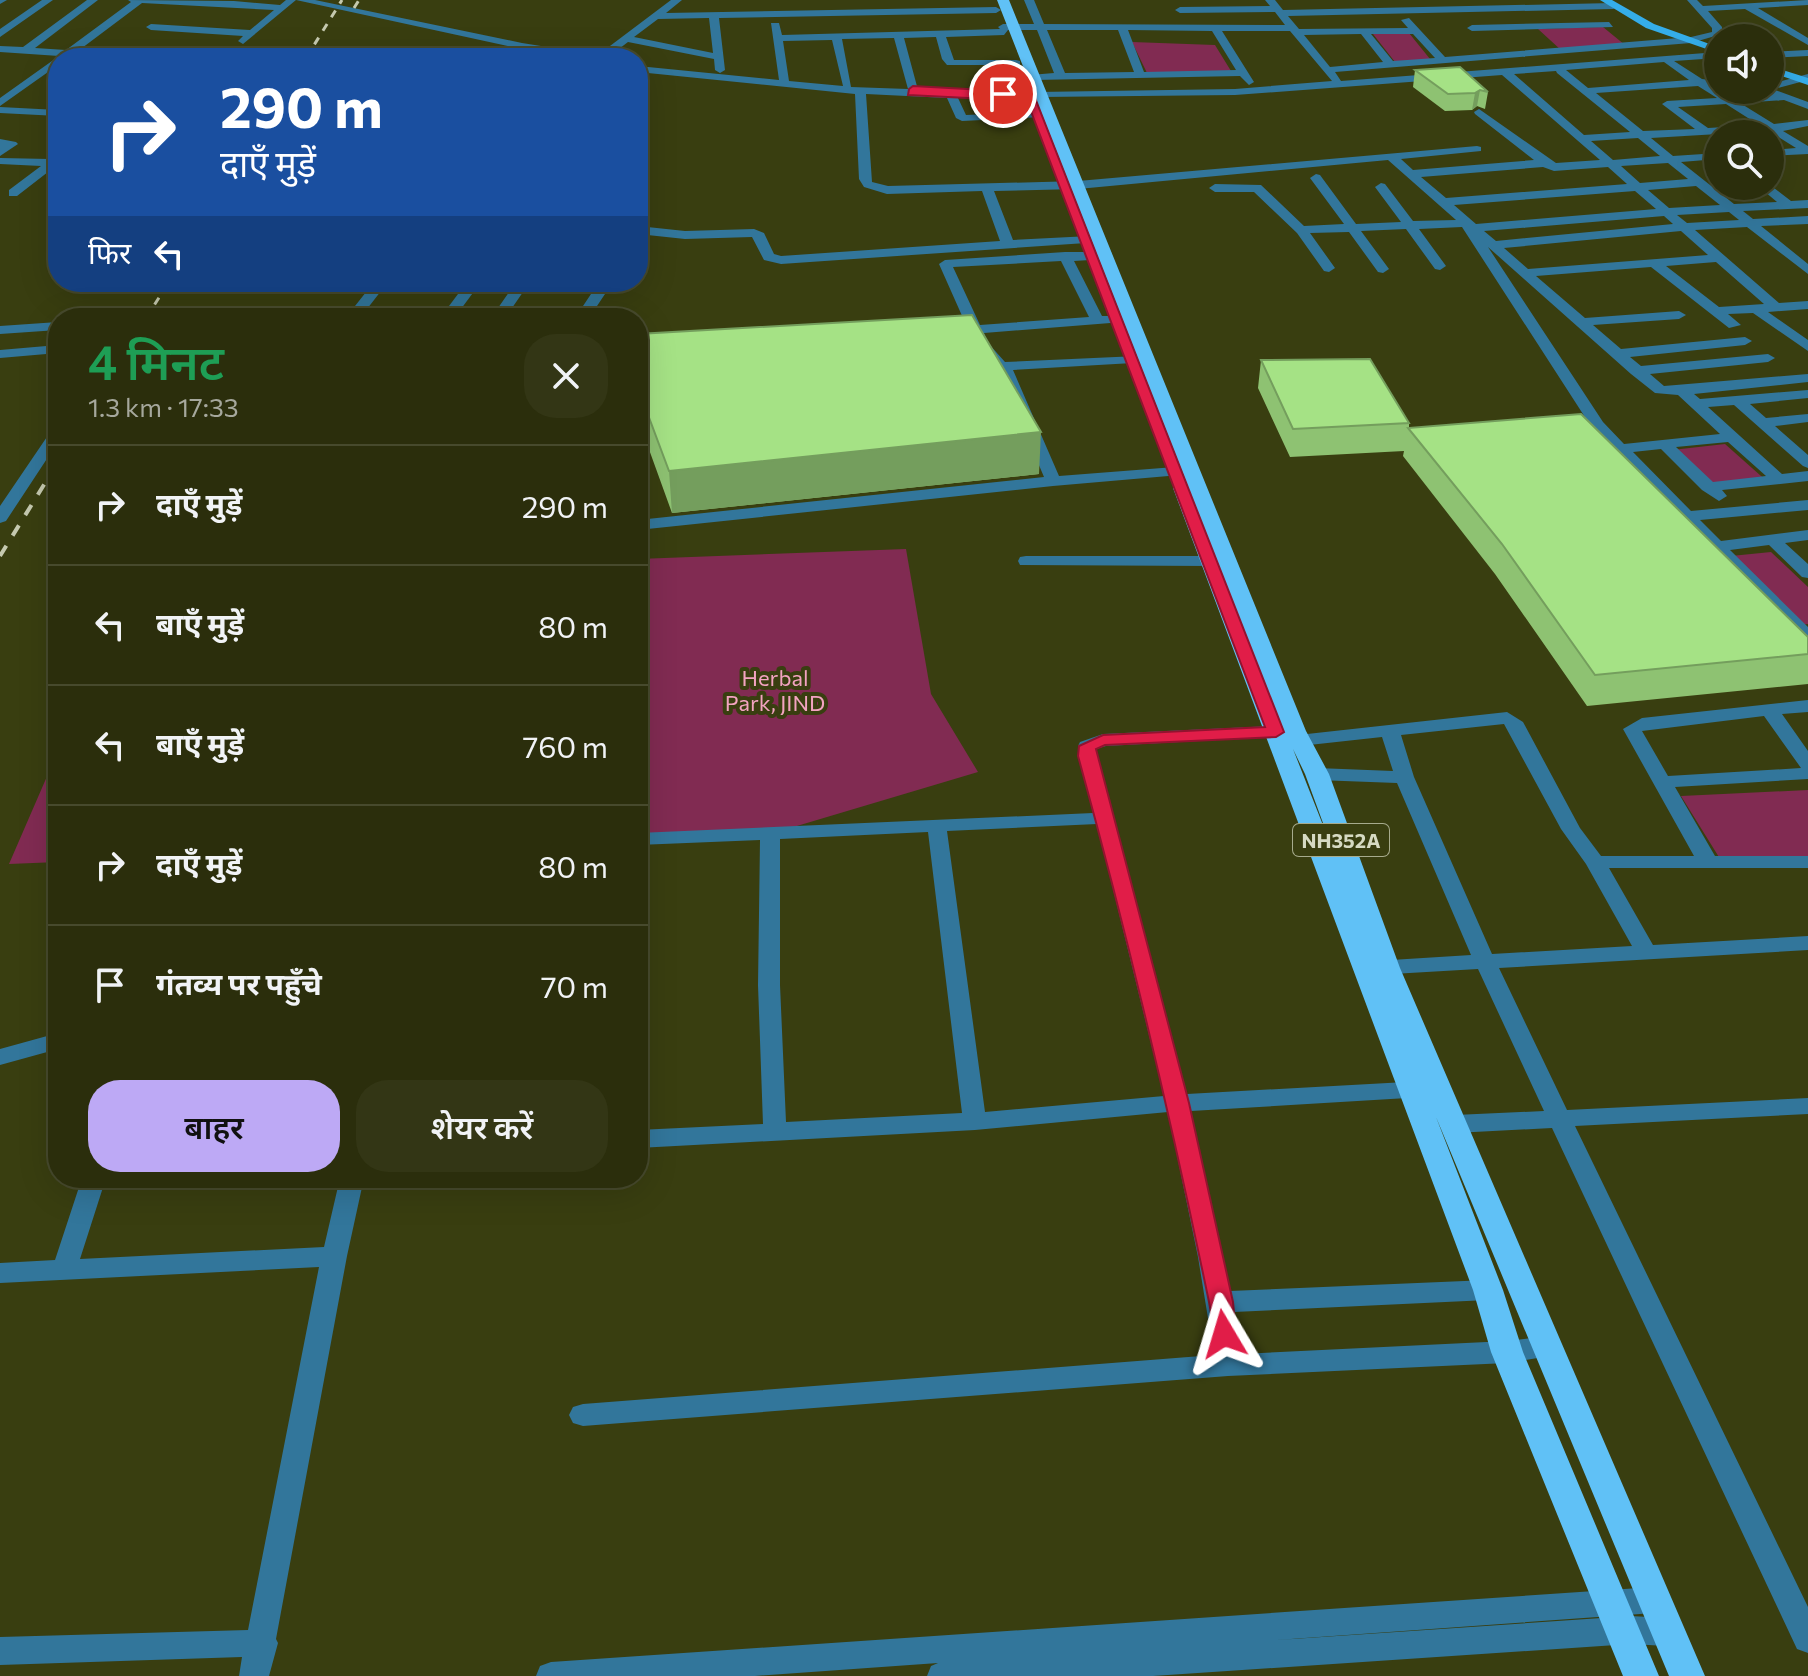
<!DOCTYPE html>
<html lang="hi">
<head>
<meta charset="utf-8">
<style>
	:root { --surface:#2b2e0c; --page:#333615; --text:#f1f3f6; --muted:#a6a89d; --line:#474a2d; --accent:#bda9f5 }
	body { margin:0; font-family:Commissioner,"Noto Sans Devanagari",sans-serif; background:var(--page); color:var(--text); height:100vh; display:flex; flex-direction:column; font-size:30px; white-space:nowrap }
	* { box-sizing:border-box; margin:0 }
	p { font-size:26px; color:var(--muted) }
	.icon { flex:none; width:44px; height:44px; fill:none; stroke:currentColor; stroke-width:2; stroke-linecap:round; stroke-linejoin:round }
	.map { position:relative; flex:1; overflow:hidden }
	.drawer { position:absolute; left:48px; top:308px; width:600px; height:880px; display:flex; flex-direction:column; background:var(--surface); border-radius:32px; box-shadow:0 8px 32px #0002,0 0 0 2px var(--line) }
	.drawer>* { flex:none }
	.hud { position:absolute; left:48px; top:48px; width:600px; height:244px; border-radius:32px; box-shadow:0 8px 32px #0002,0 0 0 2px var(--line); background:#1a4fa0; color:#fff; overflow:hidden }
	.buttons { position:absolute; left:1704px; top:24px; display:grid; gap:16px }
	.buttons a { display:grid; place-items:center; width:80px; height:80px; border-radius:50%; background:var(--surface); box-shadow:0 8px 32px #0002,0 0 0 2px var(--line); font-size:40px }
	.pin { position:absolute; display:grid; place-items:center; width:68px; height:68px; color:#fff; margin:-34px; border:4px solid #fff; border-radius:50%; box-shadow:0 2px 8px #0007 }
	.me { position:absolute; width:88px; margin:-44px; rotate:353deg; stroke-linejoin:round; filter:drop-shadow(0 0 6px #0008) }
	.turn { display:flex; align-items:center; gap:28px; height:168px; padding:0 40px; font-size:36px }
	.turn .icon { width:104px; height:104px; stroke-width:2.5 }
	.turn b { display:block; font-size:56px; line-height:68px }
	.then { display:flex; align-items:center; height:76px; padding:0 40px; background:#0003; gap:16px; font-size:30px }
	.round { display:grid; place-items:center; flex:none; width:84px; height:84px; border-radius:32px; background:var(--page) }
	.headline { display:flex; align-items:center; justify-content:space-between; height:136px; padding:0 40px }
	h1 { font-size:48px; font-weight:600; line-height:60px; color:#1e9e55 }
	.cta { display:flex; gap:16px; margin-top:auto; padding:16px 40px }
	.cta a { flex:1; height:92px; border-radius:32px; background:var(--accent); color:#111; font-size:32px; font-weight:600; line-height:92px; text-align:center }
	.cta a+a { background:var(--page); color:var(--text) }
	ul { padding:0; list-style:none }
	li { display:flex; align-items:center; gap:24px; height:120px; padding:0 40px; border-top:2px solid var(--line) }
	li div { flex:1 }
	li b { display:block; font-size:30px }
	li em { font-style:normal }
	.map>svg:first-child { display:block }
	.green { fill:#812b52 }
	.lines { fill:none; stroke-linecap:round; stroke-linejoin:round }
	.minor { fill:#32769b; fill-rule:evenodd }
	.major { fill:#35ade9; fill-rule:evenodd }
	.highway { fill:#60c1f6; fill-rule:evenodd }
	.rail-far1 { stroke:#c5c9af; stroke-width:3; stroke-dasharray:8 8; stroke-linecap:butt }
	.rail { stroke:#c5c9af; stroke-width:4; stroke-dasharray:12 12; stroke-linecap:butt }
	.wall { fill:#8ec272 }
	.shaded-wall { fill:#749e5d }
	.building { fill:#a5e285; stroke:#749e5d; stroke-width:2 }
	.route { fill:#e11d48; stroke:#92132f; stroke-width:2 }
	.labels { text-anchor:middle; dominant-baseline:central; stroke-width:8; stroke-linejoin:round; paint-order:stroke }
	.shield { fill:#393e10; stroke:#a7ab8d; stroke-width:2 }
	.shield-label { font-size:20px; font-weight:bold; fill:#d6dac2 }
	.park-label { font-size:22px; fill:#f3a3c1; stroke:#393e10 }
</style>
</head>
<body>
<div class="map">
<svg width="1808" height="1676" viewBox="0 0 1808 1676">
	<rect width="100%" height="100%" fill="#393e10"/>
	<path class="green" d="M1603,27L1625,45L1561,50L1538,29Z
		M1409,33L1430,59L1395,62L1373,34Z
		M1132,42L1215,45L1231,71L1147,73Z
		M1725,444L1770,484L1716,490L1672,450Z
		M906,549L931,694L978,772L770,834L638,839V559Z
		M1771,552L1808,587V624L1801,625L1731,556Z
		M58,751V862L9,864Z
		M1808,790V858L1722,862L1681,796Z"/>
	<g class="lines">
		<path class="minor" d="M0,0H7L0,4Z
			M42,0H53L0,37V29Z
			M87,0H98L35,48L66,50L131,2L128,0L234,1L280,5L286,0H315L522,43L598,55L671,0H682L666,13L996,7L1001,10L996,13L719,18L725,70L720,73L715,70L714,59L628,42L607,58H579L522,49L296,0L243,44L238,41L243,36L151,30L146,27L151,24L250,30L274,10L142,3L78,51L145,55L150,58H58V65L0,106V98L59,56L0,52V46L23,47ZM709,18L713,53L634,37L658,19Z
			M1024,0H1034L1044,24L1285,25L1275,12L1180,13L1175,10L1180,7L1270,6L1265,0H1275L1283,10L1613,3L1618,6L1613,9L1288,16L1299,29L1408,28L1401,20L1409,18L1445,57L1691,37L1712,32V28L1687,0H1697L1703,6L1808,0V5L1758,8L1808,38V45L1745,9L1708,11L1722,27V34L1691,43L1335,72L1341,81L1718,52V58L1674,61L1702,79L1709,80V84L1730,97L1771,95L1775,90L1808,102V109L1784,100L1740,103L1774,124L1808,120V126L1783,131L1808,146V154L1770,156V150L1796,148L1769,131L1651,138L1673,156L1718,153V159L1681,162L1734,204L1777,202L1758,186L1770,185L1791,201L1808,200V208L1743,211L1753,219L1808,216V224L1761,226L1808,264V274L1747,227L1695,230L1779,303L1808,301V309L1768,312L1808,340V351L1753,313L1728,314L1741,325L1729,328L1651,267L1536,276L1585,318L1679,311L1686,315L1679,319L1593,325L1621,349L1745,337L1752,341L1745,345L1630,357L1641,366L1768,354L1775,358L1768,362L1650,374L1664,386L1808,374V382L1694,394L1700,399L1808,390V398L1750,404L1766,418L1808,414V422L1775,426L1808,455V468L1803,466L1734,405L1708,407L1782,474L1808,471V481L1722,490L1727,496L1719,501L1702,490L1661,449L1633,452L1691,511L1808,500V510L1700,520L1721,541L1808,530V540L1785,543L1808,564V578L1802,577L1769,545L1730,550L1808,627V642L1802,641L1592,428L1462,227L1419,229L1446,266L1440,270L1435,269L1406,229L1361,231L1389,269L1383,273L1378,272L1349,232L1310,233L1335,268L1329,272L1324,271L1297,233L1254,192H1215L1209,188L1215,184L1261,185L1304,226L1344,224L1310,178L1316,174L1320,175L1356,224L1401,222L1375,187L1381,183L1385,184L1413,221L1456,220L1388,160L1078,189L994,191L1013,240L1090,236V242L1086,243L781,264L764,260L752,237L685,239L638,234V226L685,231L754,229L764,233L774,254L781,256L1000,241L982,191L887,194L864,187L859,179L855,94L638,72V66L779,80L771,23H779L782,35L1000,29L998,27L1003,24H1034ZM1008,30H1037L1054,73L1030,75V79L1034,80L1240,76L1249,85L1254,82L1222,31H1290L1332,81L1235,89L1037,92L1036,94L1041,97L1235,95L1502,75L1600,160L1556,163L1479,109L1474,112L1475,114L1534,160L1413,170L1401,159L1481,151V147L1477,146L1078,181L888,186L872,182L866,94L947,98L956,118L962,121L1041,117V113L1037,112L966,115L958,98L1034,100L1035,98L1030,95L918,90L904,38L936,37L942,59L947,65H1020V61L1016,60H954L946,37L1004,35ZM1047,30H1118L1134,72L1065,73ZM1128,30L1212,31L1236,70L1144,72ZM1361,34L1383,62L1330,67L1304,35ZM1371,34H1413L1435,58L1393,61ZM894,38L908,89L851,87L842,39ZM832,40L843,86L789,81L783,41ZM1664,62L1689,80L1588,88L1566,70ZM1556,71L1557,73L1630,132L1584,135L1514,74ZM1698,86L1717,98L1667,101L1662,104L1695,129L1643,131L1596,93ZM1726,104L1759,125L1708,128L1678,107ZM1638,138L1660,156L1613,160L1591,141ZM1668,163L1688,179L1640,183L1621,166ZM1543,167L1554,171L1608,167L1627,184L1446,198L1421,177ZM1696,186L1720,205L1669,208L1648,190ZM1635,191L1656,209L1476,224L1454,205ZM1729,212L1739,220L1687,223L1677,215ZM1664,216L1673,224L1496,241L1484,231ZM1681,231L1708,255L1528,269L1504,248ZM1488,247L1631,374L1655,393L1678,395L1720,434L1624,444L1603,422ZM1716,262L1764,304L1719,307L1666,266ZM1728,442L1766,476L1713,482L1676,447Z
			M1609,22L1613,27L1472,31L1467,28L1472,25Z
			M1808,50V56L1770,58V52Z
			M1808,74V80L1774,89L1769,90L1770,84Z
			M0,107L58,110V116L0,113Z
			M0,139L16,142L18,144L0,156Z
			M58,156L57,165L17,196H9V190L41,166L0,164V158L50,159Z
			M1065,252H1111L1112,255L1106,259L1074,261L1102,316H1123V322L984,333L988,343L1005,362L1138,356V362L1133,363L1013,370L1059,476L1175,467L1183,472L1180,475L1053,486L638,530V520L1044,477L1000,373L975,345L939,264L945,260ZM1061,261L1089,317L980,325L953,267Z
			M374,282H388L367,309H357L355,306Z
			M467,282H481L458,313H448L446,310Z
			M516,282H530L505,318H491Z
			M599,282H613L589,318H575Z
			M58,322V330L0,334V326Z
			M58,345V353L0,358V350Z
			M58,427V442L6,521L0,523V506L53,428Z
			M1026,556H1209L1217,561L1209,566L1020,565L1018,561L1020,557Z
			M1808,700V712L1782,714L1808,751V779L1675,787L1715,856H1808V868H1609L1653,945L1808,936V950L1499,968L1567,1110L1808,1098V1114L1575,1126L1808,1607V1653L1797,1649L1552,1128L1455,1133L1447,1130L1443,1124L1447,1118L1455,1115L1544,1111L1478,969L1375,975L1367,973L1364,968L1367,963L1375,961L1471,955L1397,783L1317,780L1307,774L1317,768L1393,771L1382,737L1300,746L1293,744L1291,740L1293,736L1106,746L1096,749L1187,1094L1424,1081L1432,1083L1436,1089L1432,1095L1424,1097L1191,1111L1230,1291L1488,1280L1497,1283L1501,1290L1497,1297L1488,1300L1234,1312L1240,1354L1507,1341L1547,1336L1556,1339L1560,1347L1556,1355L1507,1363L1228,1376L583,1426L573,1423L569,1415L573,1407L583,1404L1214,1355L1198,1257L1168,1112L975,1130L638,1148V1130L763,1124L758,985L760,840L638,845V833L1093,813L1078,746L1080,742L1103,734L1291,725L1298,727L1300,731L1298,735L1507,712L1523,722L1580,828L1601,856H1694L1623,729L1642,718ZM1764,716L1801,768L1668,776L1642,731ZM1504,724L1561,829L1586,864L1632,946L1492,954L1414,777L1401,735ZM1097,824L1164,1096L985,1112L947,831ZM928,832L962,1113L786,1122L780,985V839Z
			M58,1033V1049L0,1065V1049Z
			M82,1178H106L80,1259L324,1247L340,1178H364L347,1256L276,1639L278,1643L269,1676H239L242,1657L0,1665V1637L248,1630L319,1267L0,1283V1263L55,1260Z
			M1654,1587L1664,1591L1669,1600L1664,1609L1654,1613L1264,1641L1631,1616L1666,1618L1677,1622L1681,1632L1677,1642L1666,1646L1631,1644L1153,1676H927L931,1666L938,1663L755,1676H536L540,1666L551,1662Z"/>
		<path class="major" d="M1600,0H1612L1654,24L1718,47V53L1646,28Z
			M1770,66L1808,78V85L1770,72Z"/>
		<path class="highway" d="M997,0H1009L1306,731L1329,774L1400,968L1705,1676H1669L1436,1117L1503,1290L1523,1352L1659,1676H1623L1491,1352L1473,1290L1173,488L1175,484H1187ZM1293,749L1305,774L1334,853Z"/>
		<path class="rail-far1" d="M354,8L359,0
			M306,58L342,0
			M146,318L169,282"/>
		<path class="rail" d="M0,556L58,462"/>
	</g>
	<path class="wall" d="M1415,70L1488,92L1485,109L1477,106L1472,110L1445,111L1413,87Z
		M638,334L1039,474L672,513L638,419Z
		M1261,360L1409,423V428L1808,637V684L1587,706L1495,574L1403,456L1404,451L1290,457L1258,388Z"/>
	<path class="shaded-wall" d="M1480,90L1477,106L1472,110L1475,93Z
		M1041,432L1039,474L672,513L669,471Z"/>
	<path class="building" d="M1460,67L1488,92L1480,90L1475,93L1448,94L1415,70Z
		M972,315L1041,432L669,471L638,388V334Z
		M1370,359L1409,423L1293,429L1261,360Z
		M1581,414L1808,637V654L1595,675L1502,544L1408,428Z"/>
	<path class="route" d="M913,86L1003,91L1008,94L1035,98L1284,732L1276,737L1105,745L1096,749L1189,1103L1233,1302L1236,1334L1233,1340L1224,1343L1216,1340L1209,1302C1171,1119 1128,937 1078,756L1079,746L1103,735L1265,727L1027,101L908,95L909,89Z"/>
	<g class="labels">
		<rect class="shield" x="1293" y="824" width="96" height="32" rx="6"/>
		<g class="shield-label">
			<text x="1341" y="840">NH352A</text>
		</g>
		<g class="park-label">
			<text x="775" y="677">Herbal<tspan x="775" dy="25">Park, JIND</tspan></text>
		</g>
	</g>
</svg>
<div class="buttons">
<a><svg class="icon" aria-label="sound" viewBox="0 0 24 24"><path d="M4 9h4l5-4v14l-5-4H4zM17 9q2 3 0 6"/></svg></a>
<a><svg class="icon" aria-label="search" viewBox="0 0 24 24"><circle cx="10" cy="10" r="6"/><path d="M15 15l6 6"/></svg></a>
</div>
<div class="pin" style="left:1003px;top:94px;background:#d93025"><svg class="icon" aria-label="arrive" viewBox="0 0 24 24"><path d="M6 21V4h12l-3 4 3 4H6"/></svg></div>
<svg class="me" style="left:1224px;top:1334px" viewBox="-20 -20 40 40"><path d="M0-17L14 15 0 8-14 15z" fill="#e11d48" stroke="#fff" stroke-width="4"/></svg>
<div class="hud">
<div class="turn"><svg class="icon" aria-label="right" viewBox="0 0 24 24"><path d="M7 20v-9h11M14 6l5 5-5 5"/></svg><div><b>290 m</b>दाएँ मुड़ें</div></div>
<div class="then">फिर<svg class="icon" aria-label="left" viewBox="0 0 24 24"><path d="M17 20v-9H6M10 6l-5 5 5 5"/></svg></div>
</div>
<section class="drawer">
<div class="headline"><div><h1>4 मिनट</h1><p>1.3 km · 17:33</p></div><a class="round"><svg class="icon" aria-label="close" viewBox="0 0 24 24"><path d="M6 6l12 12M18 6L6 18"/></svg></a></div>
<ul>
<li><svg class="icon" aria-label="right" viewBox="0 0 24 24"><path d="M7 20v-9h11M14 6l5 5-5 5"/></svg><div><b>दाएँ मुड़ें</b></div><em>290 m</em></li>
<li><svg class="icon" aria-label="left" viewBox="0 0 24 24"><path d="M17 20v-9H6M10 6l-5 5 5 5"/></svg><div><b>बाएँ मुड़ें</b></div><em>80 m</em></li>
<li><svg class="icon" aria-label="left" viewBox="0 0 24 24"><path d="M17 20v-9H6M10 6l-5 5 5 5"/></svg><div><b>बाएँ मुड़ें</b></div><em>760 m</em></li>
<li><svg class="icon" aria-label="right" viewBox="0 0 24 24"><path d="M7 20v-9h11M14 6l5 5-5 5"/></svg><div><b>दाएँ मुड़ें</b></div><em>80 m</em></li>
<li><svg class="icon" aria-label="arrive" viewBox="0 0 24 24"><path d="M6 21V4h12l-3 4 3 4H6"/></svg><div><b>गंतव्य पर पहुँचे</b></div><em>70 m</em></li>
</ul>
<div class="cta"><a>बाहर</a><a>शेयर करें</a></div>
</section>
</div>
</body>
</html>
